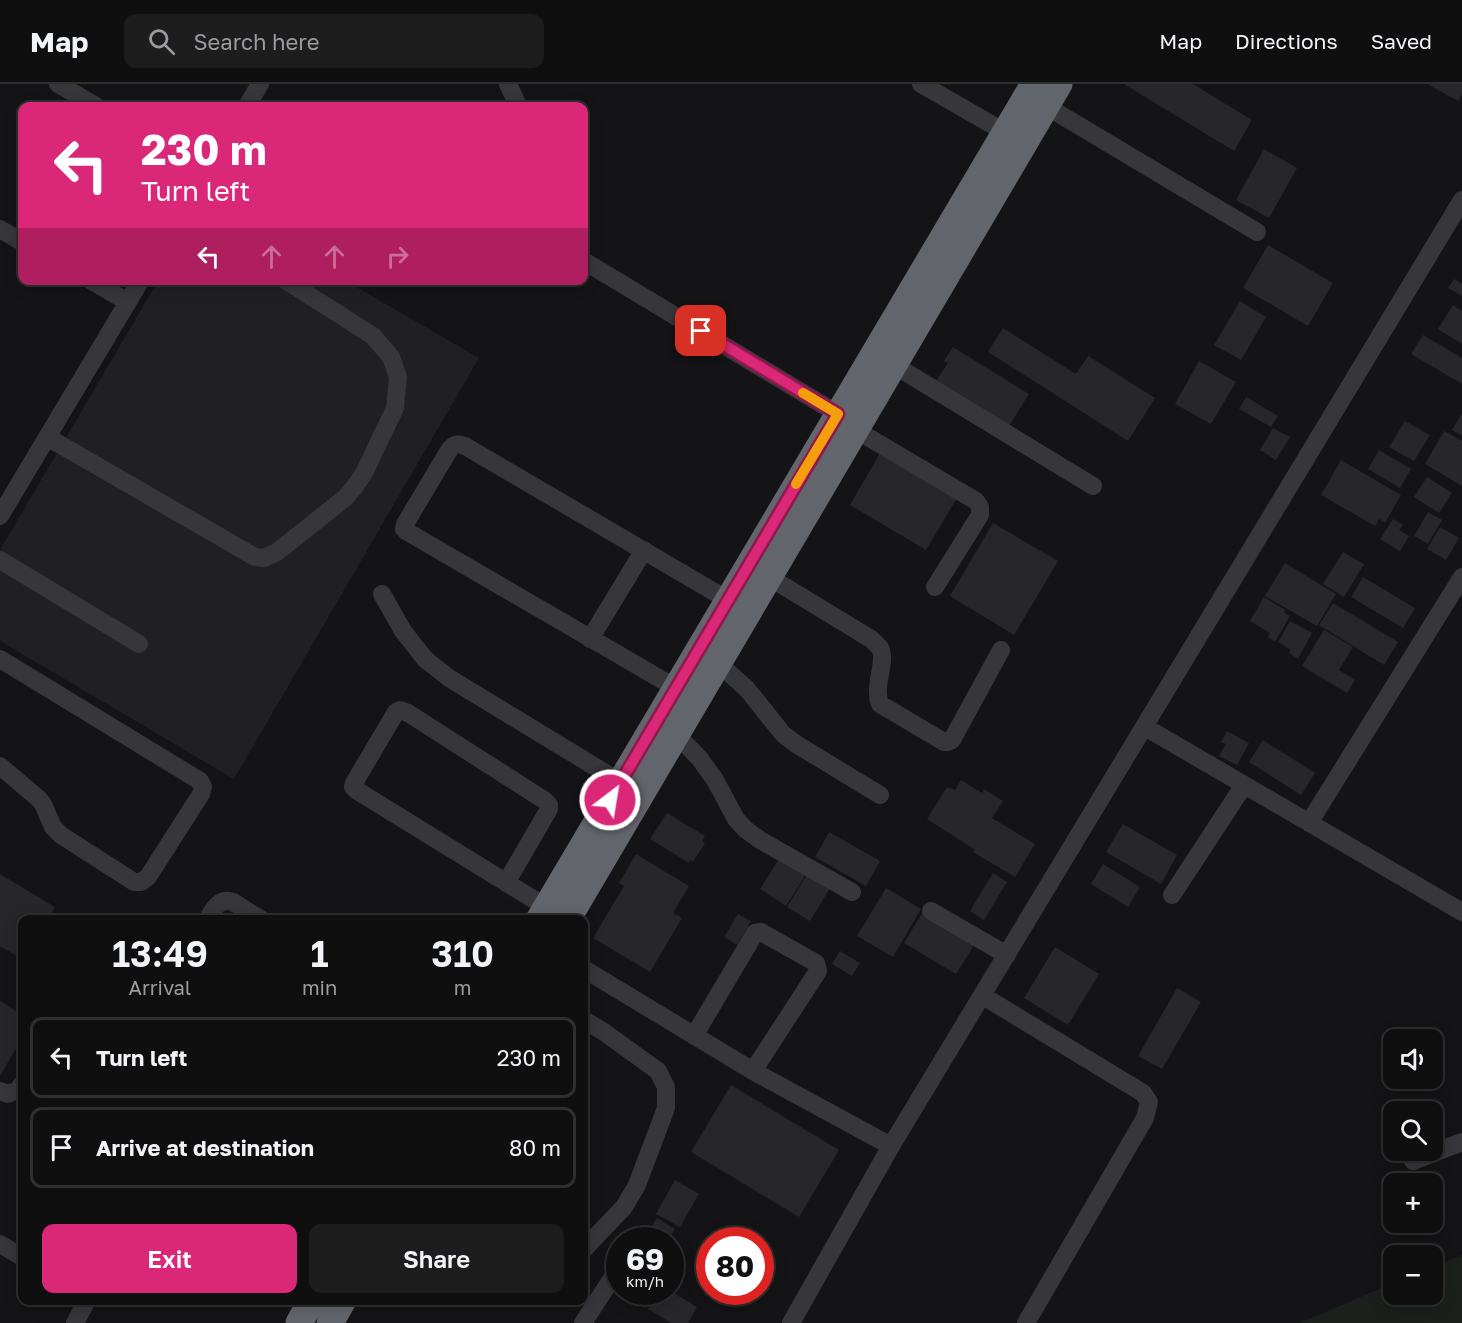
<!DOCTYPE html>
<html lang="en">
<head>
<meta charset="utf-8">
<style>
	:root { --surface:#0f0f10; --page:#1d1d1e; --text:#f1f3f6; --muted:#9b9c9f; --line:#2f2f30; --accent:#db2777 }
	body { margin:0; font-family:"Golos Text",sans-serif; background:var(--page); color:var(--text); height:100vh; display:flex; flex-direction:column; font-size:22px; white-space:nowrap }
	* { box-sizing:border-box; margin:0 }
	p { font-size:20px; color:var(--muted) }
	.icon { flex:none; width:33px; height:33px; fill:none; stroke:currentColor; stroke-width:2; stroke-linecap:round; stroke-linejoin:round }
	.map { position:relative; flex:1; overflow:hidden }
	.drawer { position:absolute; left:18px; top:831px; width:570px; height:390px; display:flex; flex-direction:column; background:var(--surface); border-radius:12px; box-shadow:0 3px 15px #0003,0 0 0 2px var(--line) }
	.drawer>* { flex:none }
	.top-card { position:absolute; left:18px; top:18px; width:570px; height:183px; border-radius:12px; box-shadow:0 3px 15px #0003,0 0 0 2px var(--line); background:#db2777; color:#fff; overflow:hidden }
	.buttons { position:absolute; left:1383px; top:945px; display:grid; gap:12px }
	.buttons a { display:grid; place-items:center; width:60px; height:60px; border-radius:12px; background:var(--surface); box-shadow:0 3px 15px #0003,0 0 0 2px var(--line); font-size:30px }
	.speed { position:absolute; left:606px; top:1143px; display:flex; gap:12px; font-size:30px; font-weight:700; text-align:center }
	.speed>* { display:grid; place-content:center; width:78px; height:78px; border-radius:50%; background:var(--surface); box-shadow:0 3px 15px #0003,0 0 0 2px var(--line); line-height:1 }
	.speed small { font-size:15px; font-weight:400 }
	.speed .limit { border:9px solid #d22; background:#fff; color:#111 }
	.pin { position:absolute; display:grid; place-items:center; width:51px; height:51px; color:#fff; margin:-26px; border-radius:12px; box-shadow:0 3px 9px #0006 }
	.me { position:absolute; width:66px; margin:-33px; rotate:31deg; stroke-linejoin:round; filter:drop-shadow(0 0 4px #0008) }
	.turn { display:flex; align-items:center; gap:21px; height:126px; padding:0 24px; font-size:27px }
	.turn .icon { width:78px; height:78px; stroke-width:2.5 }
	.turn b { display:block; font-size:42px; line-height:51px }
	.lanes { display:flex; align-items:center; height:57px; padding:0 24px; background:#0003; justify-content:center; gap:30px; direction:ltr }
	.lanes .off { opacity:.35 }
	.eta { display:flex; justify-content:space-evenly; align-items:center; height:102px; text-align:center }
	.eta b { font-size:36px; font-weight:600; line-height:42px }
	.button { display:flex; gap:12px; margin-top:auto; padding:12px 24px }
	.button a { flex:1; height:69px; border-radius:12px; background:var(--accent); color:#fff; font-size:24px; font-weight:600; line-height:69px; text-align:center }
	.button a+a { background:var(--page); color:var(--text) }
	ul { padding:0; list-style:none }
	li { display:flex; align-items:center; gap:18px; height:81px; margin:0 12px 9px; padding:0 12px; border:3px solid var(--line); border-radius:12px }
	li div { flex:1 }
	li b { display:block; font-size:22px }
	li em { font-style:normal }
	header { display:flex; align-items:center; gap:36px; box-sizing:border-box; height:84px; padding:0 30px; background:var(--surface); border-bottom:2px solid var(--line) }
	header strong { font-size:28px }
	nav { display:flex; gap:33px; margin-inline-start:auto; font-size:21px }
	.search { width:420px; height:54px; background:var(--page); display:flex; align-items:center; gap:15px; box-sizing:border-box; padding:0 21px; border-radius:12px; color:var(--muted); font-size:22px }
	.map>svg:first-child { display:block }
	.built { fill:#202023 }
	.green { fill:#1b201c }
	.building { fill:#27272a }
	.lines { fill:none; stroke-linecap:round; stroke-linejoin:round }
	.minor { stroke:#36363b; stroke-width:18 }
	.highway { stroke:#62656b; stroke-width:27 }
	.route-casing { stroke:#8e194d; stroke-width:15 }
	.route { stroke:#db2777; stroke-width:10 }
	.slow { stroke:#f59e0b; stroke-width:10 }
</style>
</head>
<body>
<header>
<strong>Map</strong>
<div class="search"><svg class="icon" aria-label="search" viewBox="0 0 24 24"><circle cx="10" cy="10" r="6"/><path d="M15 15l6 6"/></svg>Search here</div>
<nav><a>Map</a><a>Directions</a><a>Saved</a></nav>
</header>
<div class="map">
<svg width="1462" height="1239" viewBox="0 0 1462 1239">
	<rect width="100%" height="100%" fill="#141416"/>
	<path class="built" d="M158,197H346L479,274L234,695L0,557V466Z"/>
	<path class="green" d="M1462,1171V1239H1300L1393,1199L1394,1210H1432L1433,1183Z"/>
	<path class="building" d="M1124,0H1193L1252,36L1234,67Z
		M1427,0H1462V10L1458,17Z
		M1264,65L1297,84L1269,134L1236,116Z
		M1268,161L1333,199L1308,242L1243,204Z
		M1454,195L1462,200V212L1448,204Z
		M1240,217L1266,233L1241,276L1214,261Z
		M1453,221L1462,227V260L1438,245Z
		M1003,244L1076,290L1088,272L1155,314L1128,357L988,268Z
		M1423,251L1462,274V300L1411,270Z
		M953,263L1029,310L1009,342L936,297L948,279L944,277Z
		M1199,277L1236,298L1211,340L1175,320Z
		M1246,313L1278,332L1271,343L1239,325Z
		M1462,329V352L1452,346Z
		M1405,337L1430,351L1414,377L1389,363Z
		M1273,344L1290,353L1276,376L1260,366Z
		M1444,347L1462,357V402L1425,380Z
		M1379,366L1411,385L1400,404L1368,385Z
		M880,369L957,414L926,466L850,421Z
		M1341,376L1401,411L1385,439L1379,435L1375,442L1321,411Z
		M1427,393L1452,409L1439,429L1414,413Z
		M1428,428L1442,436L1428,460L1414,452Z
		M1393,435L1403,441L1399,446L1409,452L1400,467L1380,455Z
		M993,439L1058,477L1014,551L950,512Z
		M1440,443L1459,454L1446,476L1427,465Z
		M1343,468L1364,480L1344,513L1323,500Z
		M1285,479L1336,510L1317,542L1265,512Z
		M1363,493L1415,524L1403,544L1351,513Z
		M1264,513L1285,526L1284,528L1290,532L1275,558L1268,553L1270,549L1250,537Z
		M1333,519L1398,558L1384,581L1319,541Z
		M1290,537L1312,549L1298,575L1289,569L1291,566L1278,558Z
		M1324,546L1353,563L1339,586L1355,596L1347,609L1302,582Z
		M1227,647L1249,659L1237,681L1219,672L1226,660L1221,658Z
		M1263,656L1315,689L1301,711L1249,678Z
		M961,696L982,709L984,705L1003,717L992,734L1035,760L1015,793L973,768L974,765L927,735L947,703L955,706Z
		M667,729L705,752L702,757L705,759L693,778L690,776L689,779L650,755Z
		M1123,740L1177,771L1161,800L1106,768Z
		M829,748L880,777L866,802L815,773Z
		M636,770L689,802L673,829L682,834L650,888L593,854L624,802L619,799Z
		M782,770L808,787L786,822L760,805Z
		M1103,780L1140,803L1128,823L1091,800Z
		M809,787L832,801L810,837L787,823Z
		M993,789L1007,798L984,836L970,827Z
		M0,790L55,823L48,836H22V875L0,862Z
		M886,804L921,825L893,873L857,852Z
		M924,826L976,858L956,890L904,859Z
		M738,830L751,837L737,861L724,853Z
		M1055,863L1099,890L1068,941L1024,914Z
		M840,867L860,879L852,892L832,880Z
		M1177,904L1201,918L1162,985L1138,972Z
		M0,917L22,931V954L0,992Z
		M731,1001L839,1066L799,1133L691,1068Z
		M675,1096L699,1110L680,1143L656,1130Z
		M657,1134L675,1145L668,1156H643Z
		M670,1207L697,1223L688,1239H671L648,1225L658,1208Z"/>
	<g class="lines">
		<path class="minor" d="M58,0L96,22
			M508,0L518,22
			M921,0L1015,54
			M247,22L260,0
			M1046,22L1257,148
			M0,145L22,158
			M584,177L838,330
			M90,196L128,218
			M894,281L1093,402
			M856,346L976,417L980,423V431L935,503
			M47,353L255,473L264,474L277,468L345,414L356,401L365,387L395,324L398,293L391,273L373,252L285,196
			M0,432L141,196
			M0,476L139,560
			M769,493L871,555C875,559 879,562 881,566C886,580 873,602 880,620L944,658H948L952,656L1001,566
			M382,510L403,547L425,575L449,594L620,698
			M590,555L644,466
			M0,575L200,697L203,703L201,710L148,793L141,798H134L61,751L53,743L43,720L39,715L0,682
			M718,579L747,605L783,650L796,660L880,711
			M676,604L406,447L404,445L405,440L448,368C453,360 456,359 465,362L728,516
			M1145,643L1462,828
			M676,650L700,675L715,696L736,735L745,745L760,756L852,808
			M1309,739L1462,493
			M506,799L549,725V721L544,716L408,629L400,626L396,628L354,699L353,703L356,706L546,823
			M1172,811L1244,701
			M931,827L1007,871
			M207,836C213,826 219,813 233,818L262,836
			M584,885L753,987L891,1062
			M983,912L1143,1009L1149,1018L1145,1034L1026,1239
			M584,936L604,948L658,987L666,1003V1024L637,1101L624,1123L584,1165
			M694,952L755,849L761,848L816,879L818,887L753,987
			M0,1007L8,1010L18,1006L22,1000
			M1413,1077L1462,1058
			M0,1160L22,1173
			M75,1239L85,1220V1216
			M583,1239L620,1182
			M791,1239L891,1062L1462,116"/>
		<path class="highway" d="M539,836L1034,0
			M567,836L1059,0
			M299,1239L312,1216
			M330,1239L343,1216"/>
	</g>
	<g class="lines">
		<g class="route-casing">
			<path id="route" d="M610,716L838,330L701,247"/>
		</g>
		<use href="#route" class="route"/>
		<path class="slow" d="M796,400L838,330L803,309"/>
	</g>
</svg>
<div class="buttons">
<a><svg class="icon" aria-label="sound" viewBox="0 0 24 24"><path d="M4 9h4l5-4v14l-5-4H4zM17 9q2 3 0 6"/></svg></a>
<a><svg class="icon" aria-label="search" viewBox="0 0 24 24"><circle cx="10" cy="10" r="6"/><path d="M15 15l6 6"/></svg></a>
<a>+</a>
<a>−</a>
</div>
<div class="speed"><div>69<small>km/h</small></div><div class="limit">80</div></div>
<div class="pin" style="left:701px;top:247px;background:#d93025"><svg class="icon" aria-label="arrive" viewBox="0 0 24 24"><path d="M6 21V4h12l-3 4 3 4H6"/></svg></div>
<svg class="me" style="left:610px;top:716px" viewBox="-20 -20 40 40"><circle r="17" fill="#db2777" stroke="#fff" stroke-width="3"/><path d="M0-11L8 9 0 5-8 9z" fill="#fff"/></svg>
<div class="top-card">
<div class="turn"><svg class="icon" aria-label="left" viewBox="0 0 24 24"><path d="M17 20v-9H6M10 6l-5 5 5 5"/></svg><div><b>230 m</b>Turn left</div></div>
<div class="lanes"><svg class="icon" aria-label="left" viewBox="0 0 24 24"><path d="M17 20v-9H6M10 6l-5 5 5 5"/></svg><svg class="icon off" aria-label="ahead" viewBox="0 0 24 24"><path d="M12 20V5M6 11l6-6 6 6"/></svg><svg class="icon off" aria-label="ahead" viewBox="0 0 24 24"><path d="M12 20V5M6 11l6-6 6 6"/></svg><svg class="icon off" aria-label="right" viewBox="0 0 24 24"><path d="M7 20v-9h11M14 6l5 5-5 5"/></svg></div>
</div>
<section class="drawer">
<div class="eta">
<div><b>13:49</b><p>Arrival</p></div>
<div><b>1</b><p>min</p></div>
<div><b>310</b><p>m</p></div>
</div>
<ul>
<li><svg class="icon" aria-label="left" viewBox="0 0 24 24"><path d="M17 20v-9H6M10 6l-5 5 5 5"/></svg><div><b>Turn left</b></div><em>230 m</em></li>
<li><svg class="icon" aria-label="arrive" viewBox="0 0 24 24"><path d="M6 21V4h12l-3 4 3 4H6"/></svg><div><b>Arrive at destination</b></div><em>80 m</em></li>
</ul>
<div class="button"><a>Exit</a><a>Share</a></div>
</section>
</div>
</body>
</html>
